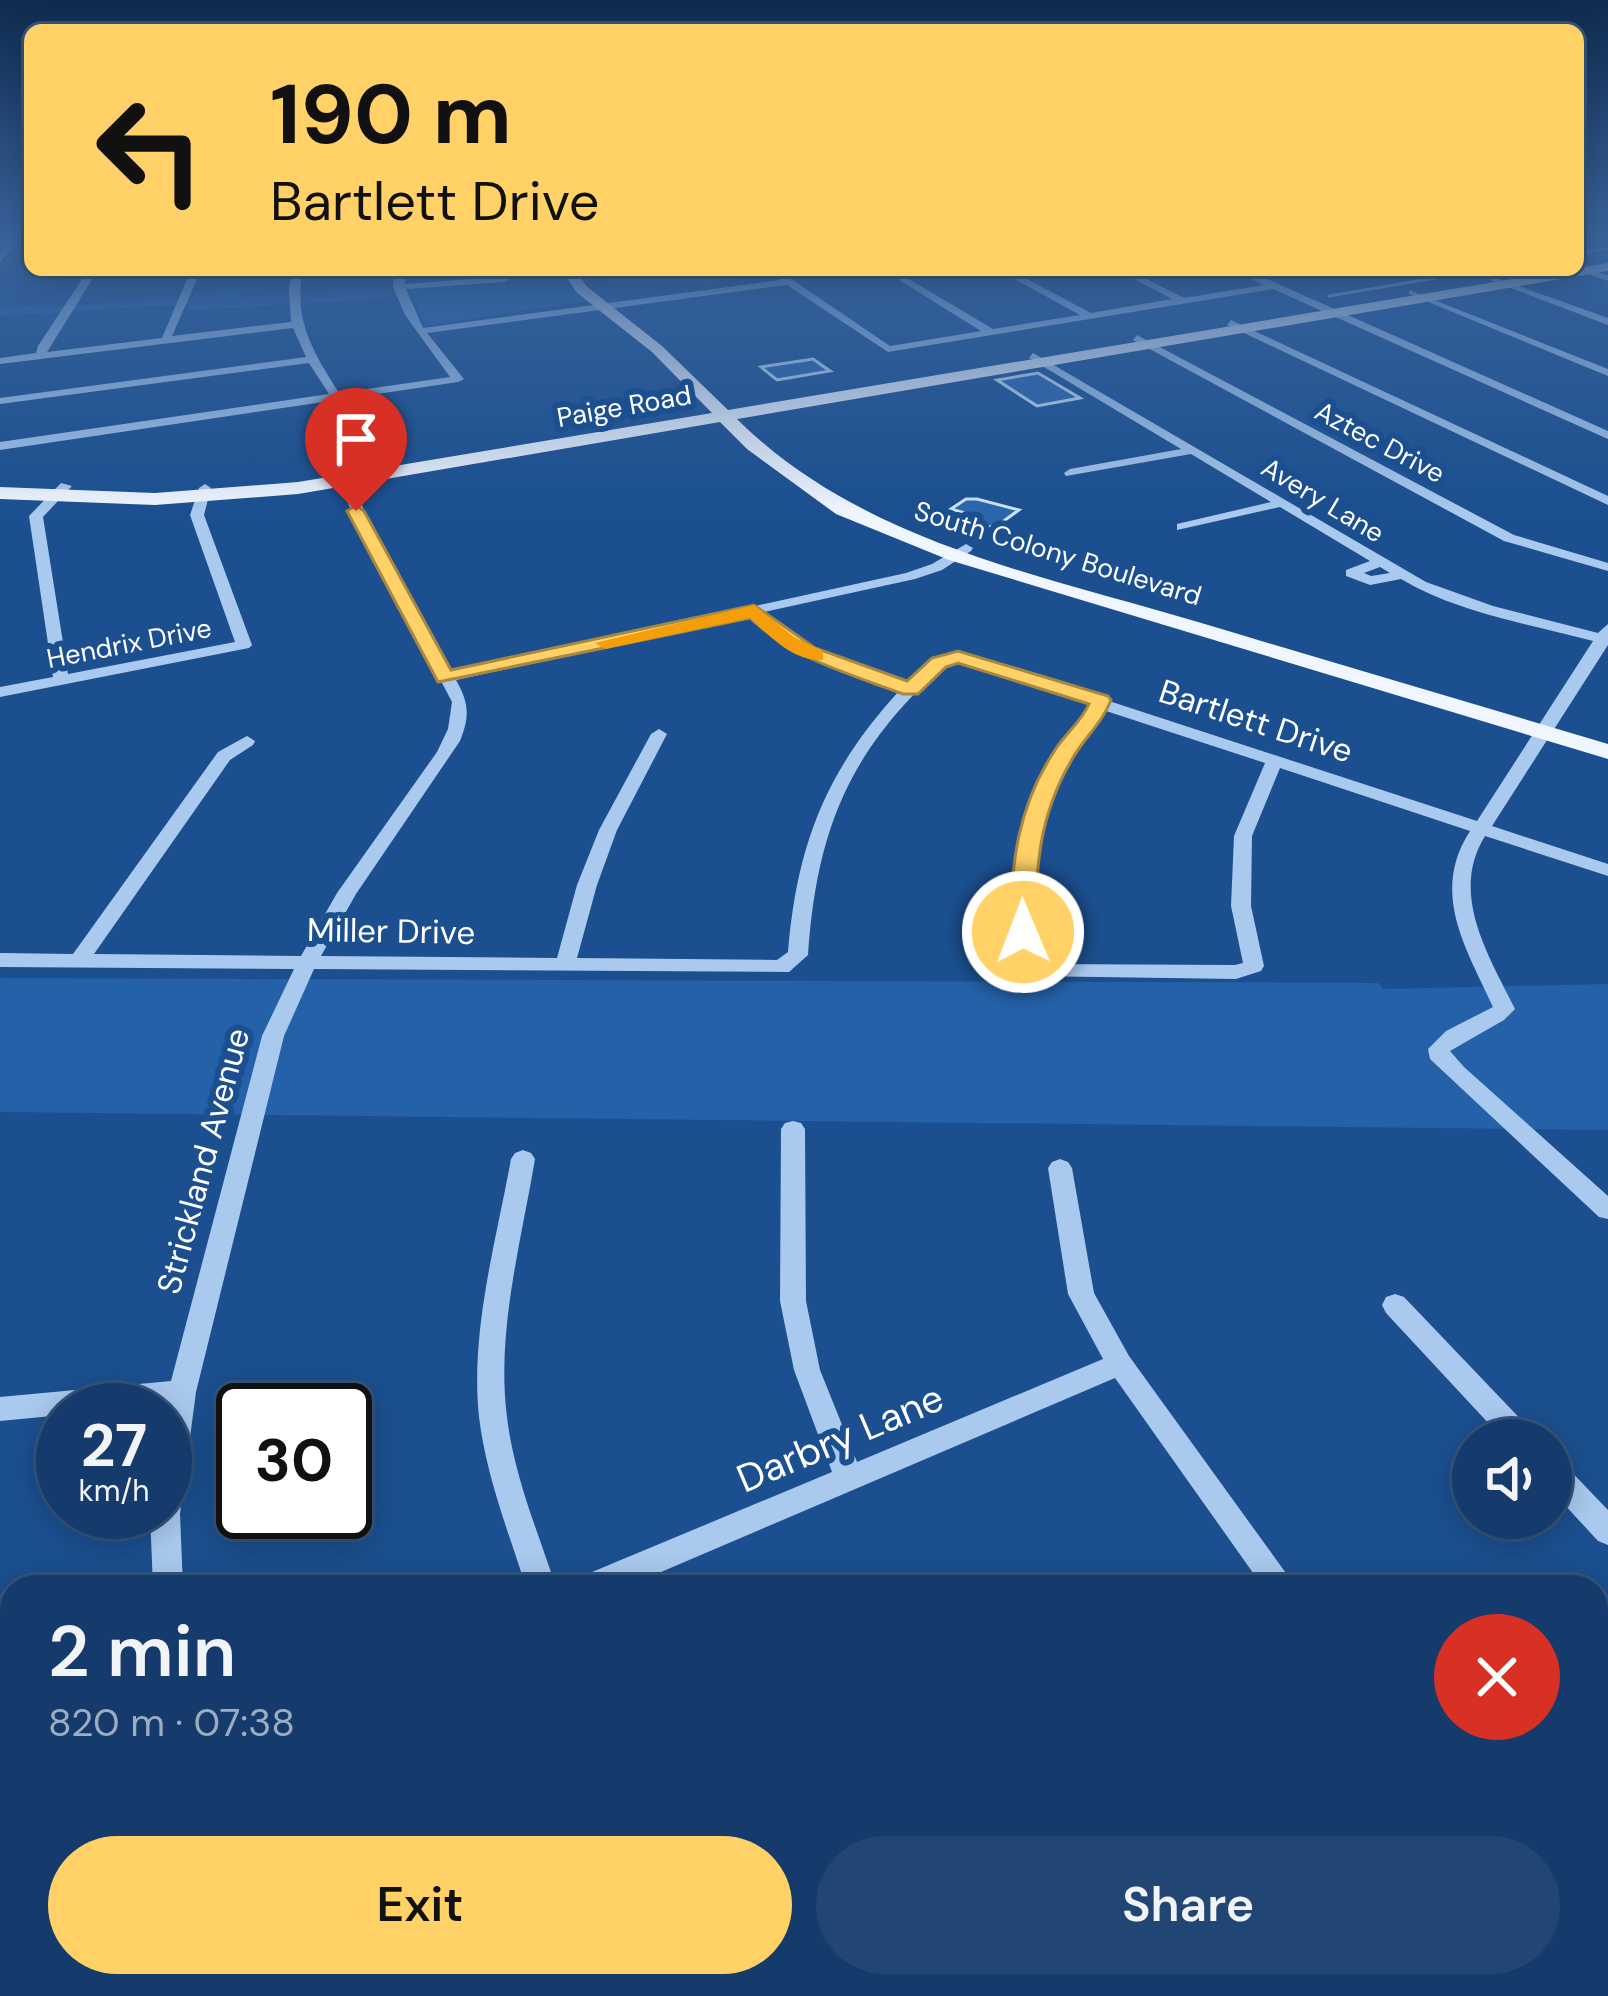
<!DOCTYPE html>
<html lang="en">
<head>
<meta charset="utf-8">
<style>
	:root { --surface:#143b6b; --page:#214673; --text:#f1f3f6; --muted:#9dadc1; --line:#33557e; --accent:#ffd166 }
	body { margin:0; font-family:"DM Sans",sans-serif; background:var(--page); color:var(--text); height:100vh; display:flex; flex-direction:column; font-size:45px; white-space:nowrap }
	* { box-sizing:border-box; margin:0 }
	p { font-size:39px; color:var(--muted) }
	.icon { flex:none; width:66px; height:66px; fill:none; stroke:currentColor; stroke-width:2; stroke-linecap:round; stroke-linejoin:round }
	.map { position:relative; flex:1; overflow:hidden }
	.details { position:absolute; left:0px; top:1575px; width:1608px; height:423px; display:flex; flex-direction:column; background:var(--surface); border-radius:36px 36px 0 0; box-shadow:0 6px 30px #0003,0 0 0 3px var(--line) }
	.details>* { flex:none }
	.banner { position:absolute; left:24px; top:24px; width:1560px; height:252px; border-radius:18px; box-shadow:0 6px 30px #0003,0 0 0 3px var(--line); background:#ffd166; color:#111; overflow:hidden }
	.fabs { position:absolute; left:1452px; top:1419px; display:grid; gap:24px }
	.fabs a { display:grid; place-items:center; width:120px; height:120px; border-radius:50%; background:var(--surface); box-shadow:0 6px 30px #0003,0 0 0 3px var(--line); font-size:60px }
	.speed { position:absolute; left:36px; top:1383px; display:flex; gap:24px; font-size:60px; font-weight:700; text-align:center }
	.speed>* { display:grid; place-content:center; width:156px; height:156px; border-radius:50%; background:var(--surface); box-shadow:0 6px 30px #0003,0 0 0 3px var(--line); line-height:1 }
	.speed small { font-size:30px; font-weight:400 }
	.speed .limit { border:6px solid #111; border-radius:18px; background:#fff; color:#111 }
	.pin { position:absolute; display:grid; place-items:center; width:102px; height:102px; color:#fff; margin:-123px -51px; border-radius:50% 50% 50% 0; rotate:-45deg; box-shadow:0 0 12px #0007 }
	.pin .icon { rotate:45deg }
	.me { position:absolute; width:132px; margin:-66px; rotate:359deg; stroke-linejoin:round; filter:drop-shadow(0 0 9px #0008) }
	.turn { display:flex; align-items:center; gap:42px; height:252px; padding:0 48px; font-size:54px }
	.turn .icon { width:156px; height:156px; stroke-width:2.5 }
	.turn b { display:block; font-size:84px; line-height:102px }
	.round { display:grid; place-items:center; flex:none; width:126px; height:126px; border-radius:63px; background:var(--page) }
	.overview { display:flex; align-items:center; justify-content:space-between; height:204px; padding:0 48px }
	h1 { font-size:72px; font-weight:600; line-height:90px }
	.cta { display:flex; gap:24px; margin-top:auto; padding:24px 48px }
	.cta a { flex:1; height:138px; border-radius:72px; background:var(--accent); color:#111; font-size:48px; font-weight:600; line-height:138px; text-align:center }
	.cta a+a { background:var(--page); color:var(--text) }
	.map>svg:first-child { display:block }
	.green { fill:#2461a8 }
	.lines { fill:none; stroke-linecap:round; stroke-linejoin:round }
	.stream { stroke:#9cc4f0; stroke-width:3 }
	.building { fill:#2a66ad; stroke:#cfe3fa; stroke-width:3 }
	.minor { fill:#a9c9ee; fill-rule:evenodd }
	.major { fill:#f0f6ff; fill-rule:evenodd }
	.route { fill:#ffd166; stroke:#a68842; stroke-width:3 }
	.slow { fill:#f59e0b }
	.labels { text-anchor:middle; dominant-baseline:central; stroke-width:12; stroke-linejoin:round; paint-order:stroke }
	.far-street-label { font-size:27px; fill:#fff; stroke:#1b4f8f }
	.street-label { font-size:33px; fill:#fff; stroke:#1b4f8f }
	.near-street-label { font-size:39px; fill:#fff; stroke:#1b4f8f }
</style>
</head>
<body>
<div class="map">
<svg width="1608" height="1996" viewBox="0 0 1608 1996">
	<rect width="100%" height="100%" fill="#1b4f8f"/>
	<path class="green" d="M823,270H966L719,280L720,285L703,288L694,281L614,284L612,279Z
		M549,282L566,284L585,301L426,326L409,289Z
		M390,289L392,298L186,311L188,304L0,316V308L191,299L195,294L238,291L239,297Z
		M0,978L1378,983L1383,989L1608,984V1130L0,1112Z"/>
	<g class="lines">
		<path class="stream" d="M1578,253L1608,248
			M1329,296L1483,270"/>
	</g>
	<path class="building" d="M813,359L830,371L777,380L761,367Z
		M1038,373L1080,398L1037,406L997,380Z
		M966,499H977L1019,510L994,528L958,518L965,513L951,509Z"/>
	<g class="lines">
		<path class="minor" d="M12,236H20L0,263V253Z
			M1585,269L1608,275V281L1585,273Z
			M88,270H98L47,352L162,338L191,270H201L172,336L291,322L289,289L293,270H303C293,320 313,352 339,393L450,377L405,315L393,287L395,270H405V284L500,277L498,270H508L510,279L505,282L406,289L423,328L780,280L767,270H778L890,346L981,331L899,280L902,275L993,329L1080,315L1009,276L1012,271L1091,313L1172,299L1117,270H1129L1184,298L1264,285L1234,270H1247L1608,431V439L1273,289L888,352L787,285L427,333L464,379L458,382L0,450V442L329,394L309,363L0,404V398L306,357L293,328L0,364V358L36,353L38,346Z
			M1490,276L1608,318V325L1490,280Z
			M1409,290L1608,369V376L1409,294Z
			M1231,320L1608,496V505L1227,325Z
			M1137,335L1514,535L1608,563V571L1504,541L1133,340Z
			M1033,353L1426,582L1493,606L1598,633L1608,624V645L1492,826L1608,864V876L1485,836C1449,894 1489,956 1515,1009L1504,1020L1450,1051L1464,1067L1608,1196V1219L1599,1217L1430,1059L1428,1049L1446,1031L1493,1007C1466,948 1430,893 1470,831L1280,768L1252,836L1251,906L1264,966L1261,971L1236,979L1029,976C1012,955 1013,930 1013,904C1014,814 1043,777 1089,705L954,662C934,672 919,689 904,705C836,780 815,856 808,955L789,972L314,969L284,1036L196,1392L180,1514L183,1587H153L150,1514L165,1512L166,1405L63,1410V1415L0,1421V1397L171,1381L262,1036L294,969L0,967V953L73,954L218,752L247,736L255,741L253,745L230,760L94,954L301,956L337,893L437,752L448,729L452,702L321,452L323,449L333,452L452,672L906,573L932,564L966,544L973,548L971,551L942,570L915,579L764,612L812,647L907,683L931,662L958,652L1095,697H1107L1109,701L1477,821L1593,641C1530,624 1458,613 1401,579L1370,585L1346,576V570L1370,561L1280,507L1177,530V524L1271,502L1191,454L1066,476L1064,473L1070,469L1181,449L1029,358ZM1380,567L1390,573L1371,576L1364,573ZM750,616L801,654L899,691C826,771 797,844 788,952L777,960L577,958L597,885L617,830L667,734L659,729L651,734L599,830L577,885L557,958L321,956L356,894L460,741C470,716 469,703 456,680ZM1103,710L1265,763L1234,836L1231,906L1243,963L1235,965L1042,964L1039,961C1027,904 1030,845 1052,791C1064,763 1086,736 1103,710Z
			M61,483L72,486L43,517L68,674L235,642L190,515L199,488L205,484L211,488L204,515L252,645L249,648L0,697V687L53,677L29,516Z
			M793,1121L801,1123L805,1129L806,1301L820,1370L857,1462L1103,1359L1068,1294L1048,1168L1052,1162L1060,1159L1068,1162L1072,1168L1094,1293L1129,1356L1296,1587H1263L1115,1378L626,1587H576L580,1577L832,1472L794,1370L780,1301L781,1129L785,1123Z
			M523,1150L531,1153L535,1159C521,1243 496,1332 507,1417C514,1476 538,1532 556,1587H526C508,1531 486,1475 479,1417C470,1331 496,1242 511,1159L515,1153Z
			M1395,1294L1404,1297L1532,1431L1536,1440H1504L1386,1313L1382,1305L1386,1297Z
			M1551,1457L1561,1461L1608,1510V1545L1598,1541L1551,1490Z
			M191,1986H227L229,1996H193Z
			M653,1986H687L690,1996H654Z
			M1104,1986H1141L1145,1996H1108Z
			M1552,1986H1591L1595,1996H1556Z"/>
		<path class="major" d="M1608,263V271L737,419C860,541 1037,574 1198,622C1334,663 1471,703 1608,744V759L949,560L836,514L747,449L720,422L298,494L155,505L0,499V487L155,493L298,482L712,413L652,352L576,292L562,270H576L586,286L662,346L728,410Z"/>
	</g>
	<linearGradient id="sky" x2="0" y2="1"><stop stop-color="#0f2b4f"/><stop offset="0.46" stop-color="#39639b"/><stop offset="1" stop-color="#39639b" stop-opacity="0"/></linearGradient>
	<rect width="1608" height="515" fill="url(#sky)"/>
	<path class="route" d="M356,505L364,511L451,670L754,605L815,648L907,681L932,658L958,651L1108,696L1111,700C1102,723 1086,736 1074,756C1039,813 1035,868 1036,932L1023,940L1010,932C1011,865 1017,807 1055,750C1066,733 1081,722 1089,704L958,663L946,667L918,694H903C847,673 794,659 750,618L438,682L347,511Z"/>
	<path class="slow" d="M754,605L794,637L823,651V660C793,662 770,636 750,618L605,649L595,643Z"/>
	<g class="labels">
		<g class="far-street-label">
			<text transform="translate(624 406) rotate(-10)">Paige Road</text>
			<text transform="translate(1380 442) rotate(28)">Aztec Drive</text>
			<text transform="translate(1323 500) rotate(31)">Avery Lane</text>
			<text transform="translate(1058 553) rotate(17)">South Colony Boulevard</text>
			<text transform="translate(129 643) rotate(-11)">Hendrix Drive</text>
		</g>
		<g class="street-label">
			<text transform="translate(1256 721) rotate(18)">Bartlett Drive</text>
			<text transform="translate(391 931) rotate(1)">Miller Drive</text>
			<text transform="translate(203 1161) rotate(-75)">Strickland Avenue</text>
		</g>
		<g class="near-street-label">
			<text transform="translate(840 1438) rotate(-23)">Darbry Lane</text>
		</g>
	</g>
</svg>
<div class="fabs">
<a><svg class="icon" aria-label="sound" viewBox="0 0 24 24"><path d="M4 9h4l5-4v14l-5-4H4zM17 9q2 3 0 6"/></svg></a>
</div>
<div class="speed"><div>27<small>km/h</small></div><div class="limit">30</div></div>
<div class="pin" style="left:356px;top:511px;background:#d93025"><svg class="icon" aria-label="arrive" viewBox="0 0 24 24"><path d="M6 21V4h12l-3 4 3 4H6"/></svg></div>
<svg class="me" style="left:1023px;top:932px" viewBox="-20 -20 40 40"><circle r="17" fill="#ffd166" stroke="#fff" stroke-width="3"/><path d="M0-11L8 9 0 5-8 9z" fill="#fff"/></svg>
<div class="banner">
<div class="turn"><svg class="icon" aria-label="left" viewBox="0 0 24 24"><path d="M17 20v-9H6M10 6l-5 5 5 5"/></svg><div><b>190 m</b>Bartlett Drive</div></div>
</div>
<section class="details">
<div class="overview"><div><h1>2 min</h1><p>820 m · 07:38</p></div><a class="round" style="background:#d93025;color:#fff"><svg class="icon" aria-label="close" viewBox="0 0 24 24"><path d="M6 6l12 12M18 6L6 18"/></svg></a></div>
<div class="cta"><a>Exit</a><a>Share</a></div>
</section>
</div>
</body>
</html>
